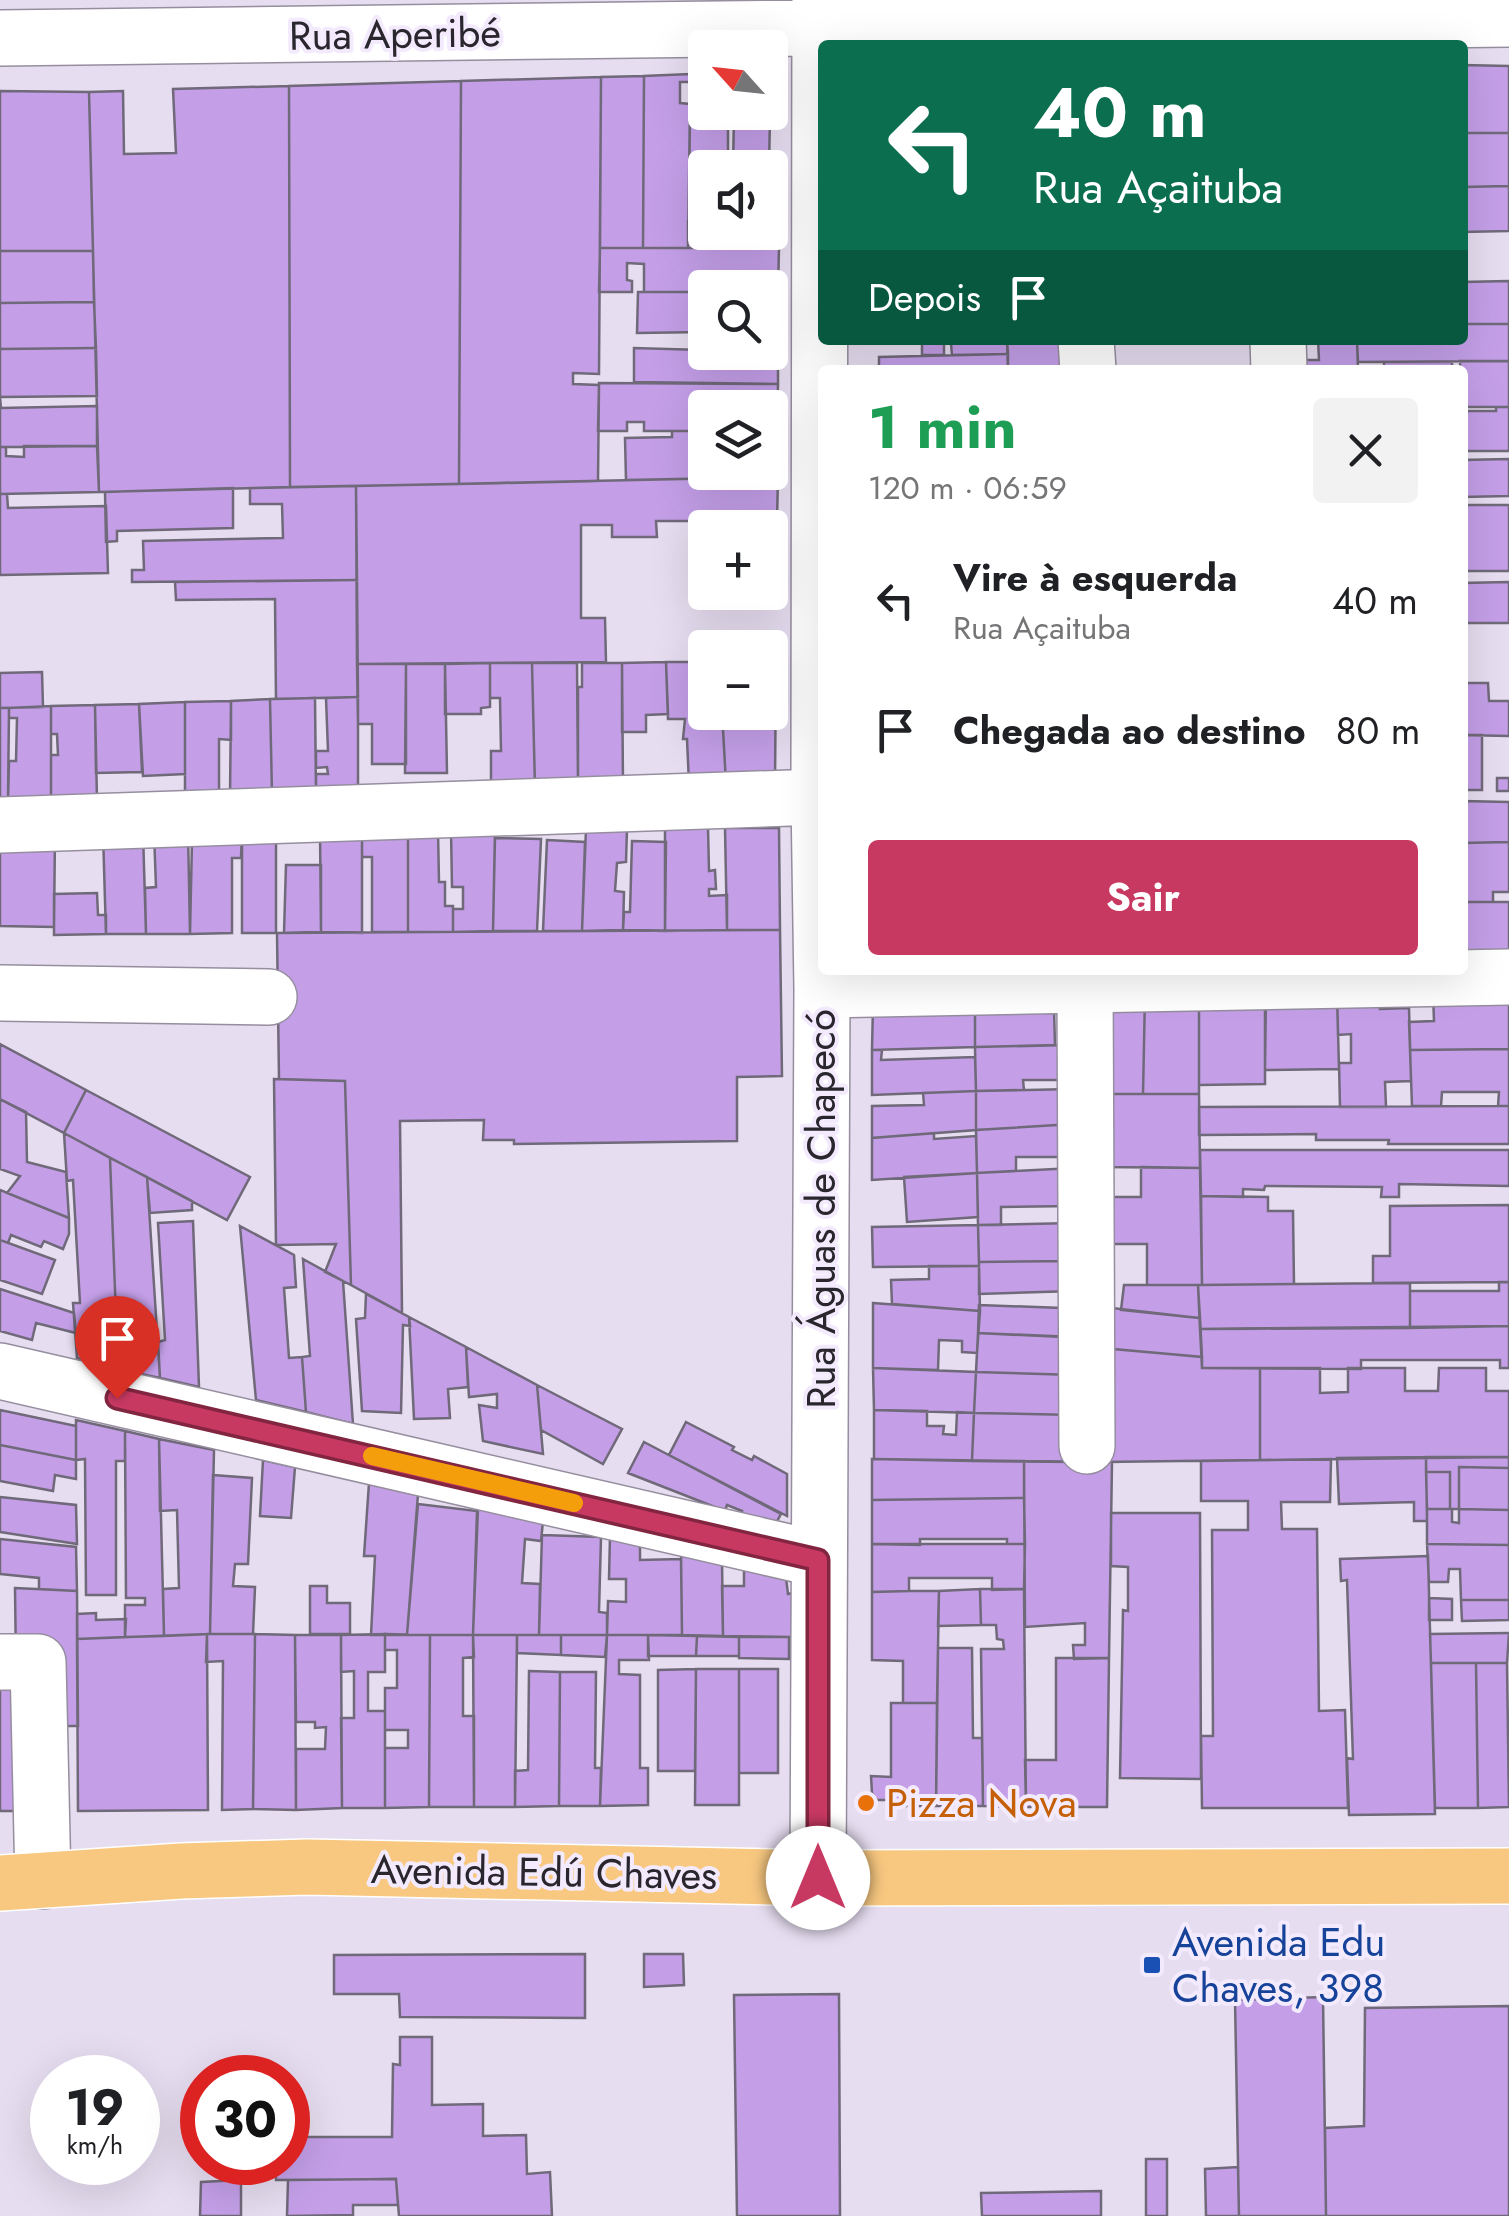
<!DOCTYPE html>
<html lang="pt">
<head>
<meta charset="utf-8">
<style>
	:root { --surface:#fff; --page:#f2f2f2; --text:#202124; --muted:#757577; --accent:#c83962 }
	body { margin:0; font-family:Jost,sans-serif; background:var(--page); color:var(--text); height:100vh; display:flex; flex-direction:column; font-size:38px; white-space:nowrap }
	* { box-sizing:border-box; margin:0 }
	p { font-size:32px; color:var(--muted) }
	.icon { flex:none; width:55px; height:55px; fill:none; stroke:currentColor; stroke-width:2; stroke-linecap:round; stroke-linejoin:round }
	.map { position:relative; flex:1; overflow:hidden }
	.drawer { position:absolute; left:818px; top:365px; width:650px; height:610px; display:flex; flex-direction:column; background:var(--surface); border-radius:10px; box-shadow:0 10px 40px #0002 }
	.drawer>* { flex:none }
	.guide { position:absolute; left:818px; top:40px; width:650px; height:305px; border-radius:10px; box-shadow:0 10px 40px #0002; background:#0b6e4f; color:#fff; overflow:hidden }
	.needle { width:65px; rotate:297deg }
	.tools { position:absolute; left:688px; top:30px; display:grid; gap:20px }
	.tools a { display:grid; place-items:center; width:100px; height:100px; border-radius:10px; background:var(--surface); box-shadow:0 10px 40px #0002; font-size:50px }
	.speed { position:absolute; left:30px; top:2055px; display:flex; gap:20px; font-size:50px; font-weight:700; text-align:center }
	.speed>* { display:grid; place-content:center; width:130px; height:130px; border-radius:50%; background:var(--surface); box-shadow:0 10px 40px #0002; line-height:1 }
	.speed small { font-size:25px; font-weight:400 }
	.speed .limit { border:15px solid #d22; background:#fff; color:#111 }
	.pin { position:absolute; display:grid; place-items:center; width:85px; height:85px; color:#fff; margin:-102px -42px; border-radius:50% 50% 50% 0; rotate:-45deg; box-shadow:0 0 10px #0007 }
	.pin .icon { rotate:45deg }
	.me { position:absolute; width:110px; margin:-55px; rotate:0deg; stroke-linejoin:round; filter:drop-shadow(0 0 8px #0008) }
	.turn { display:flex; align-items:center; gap:35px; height:210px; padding:0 50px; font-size:45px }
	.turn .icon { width:130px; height:130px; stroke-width:2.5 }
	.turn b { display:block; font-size:70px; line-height:85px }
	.then { display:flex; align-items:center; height:95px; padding:0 50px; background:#0003; gap:20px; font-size:38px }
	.round { display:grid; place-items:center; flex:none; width:105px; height:105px; border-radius:10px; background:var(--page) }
	.summary { display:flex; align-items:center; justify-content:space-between; height:170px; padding:0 50px }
	h1 { font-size:60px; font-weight:700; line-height:75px; color:#1e9e55 }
	.button { display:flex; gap:20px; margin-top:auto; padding:20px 50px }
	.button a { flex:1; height:115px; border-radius:10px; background:var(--accent); color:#fff; font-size:40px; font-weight:700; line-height:115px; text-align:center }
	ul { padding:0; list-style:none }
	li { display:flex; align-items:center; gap:30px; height:130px; padding:0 50px }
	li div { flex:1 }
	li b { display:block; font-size:38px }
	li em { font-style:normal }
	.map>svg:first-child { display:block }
	.building { fill:#c49fe8; stroke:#706979; stroke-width:2.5 }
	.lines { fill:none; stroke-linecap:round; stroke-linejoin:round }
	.minor-casing { stroke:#968e9f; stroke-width:58 }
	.major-casing { stroke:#fff; stroke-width:58 }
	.minor { stroke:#fff; stroke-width:55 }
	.major { stroke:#f8c881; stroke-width:55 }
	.route-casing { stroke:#822540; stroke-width:25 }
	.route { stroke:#c83962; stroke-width:18 }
	.slow { stroke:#f59e0b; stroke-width:18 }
	.food-dot { fill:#e8710a; stroke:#f3ebfd; stroke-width:4 }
	.transit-dot { fill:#1a4fb4; stroke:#f3ebfd; stroke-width:4 }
	.labels { text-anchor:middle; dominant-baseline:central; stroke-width:8; stroke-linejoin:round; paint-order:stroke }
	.street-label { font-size:40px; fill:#2a262d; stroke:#f3ebfd }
	.food-label { font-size:40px; fill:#c56008; stroke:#f3ebfd; text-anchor:start }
	.transit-label { font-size:40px; fill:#164399; stroke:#f3ebfd; text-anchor:start }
</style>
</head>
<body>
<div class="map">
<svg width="1509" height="2216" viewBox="0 0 1509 2216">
	<rect width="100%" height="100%" fill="#e6ddf0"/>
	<path class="building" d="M1462,65L1509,66V133H1462Z
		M690,74L689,82H680V103L690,104L688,248H643L644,76Z
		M644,76L643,248H600L601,77Z
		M601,77L599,374L573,373V384L599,385L598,481L459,484L461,81Z
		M461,81L459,484L290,487L289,86Z
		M289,86L290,487L99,492L89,92L123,91L124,154L176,153L173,89Z
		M0,91L89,92L93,251H0Z
		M690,104H705V112H728V168H705V214L689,213Z
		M734,116H770L769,168H733Z
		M1462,133H1509V186L1462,187Z
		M1509,186V231L1462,232V187Z
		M688,221H705V232H733V248H688Z
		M600,248H779L778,291H770V288H705V292H644V264L627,263V280L632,281V292H599Z
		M0,251H93L94,302L0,303Z
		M1509,281V324H1462V282Z
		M770,291H778V337H770Z
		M638,292H705V332L637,333Z
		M94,302L96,348L0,349V303Z
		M1462,324H1509V361L1358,362L1357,340H1462Z
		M770,337H778V384L634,382V348L770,352Z
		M922,340H944V355H922Z
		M963,340H1007L1008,354L952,355L951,344L963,343Z
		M1007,340H1078L1079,370H1008Z
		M1318,340H1357L1358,370H1292L1291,360H1319Z
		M96,348L97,396L0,397V349Z
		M1008,354V370H879V357Z
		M1460,361H1509V407H1462Z
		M1384,362H1452V370H1384Z
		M599,383L778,384L777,430H770V408H705V431H644V422H627V431H598Z
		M0,397L1,408L97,406V446L0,447Z
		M1496,407H1509V451H1462V411H1496Z
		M770,430H777L778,477L626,480L625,438L672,437V431H705V472H770Z
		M24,446H97L99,492L0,494V447H6V456L24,457Z
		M1509,459V496L1462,497V460Z
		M778,477L777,521H705V552H691V521H656L657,537H612V525H581V618H605L606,662L357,664L356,486Z
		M356,486L357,580L132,582V570H144L143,541L283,538L282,504H250V488Z
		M233,488V528L117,531V541L106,542L105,492Z
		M0,494H7L8,508L106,506L108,573L0,575Z
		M1462,505H1509V571H1462Z
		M357,580L358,697L276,699L275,599L176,600L175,582Z
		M1509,582V623H1462V583Z
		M666,662H705V712H722L726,783L689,784L687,739H683L685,719H668Z
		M666,662L668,714L646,715V732H622V663Z
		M770,662H776L775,782L726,783L722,712H770Z
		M490,663H532L535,788L491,790V751H501L500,698H490Z
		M490,663V707L481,708V714H445V664Z
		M532,663H577L578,787L535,788Z
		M582,663H622L623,786L578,787V687H582Z
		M357,664H406V764H372V724H358Z
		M406,664H445L447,773H405Z
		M42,672L43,707L0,708V673Z
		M1462,683H1488L1489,701H1509V736L1462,735Z
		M358,697V793L316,794V774H328L327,767L316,768V751H328L326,698Z
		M315,698L316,794L272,795L270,699Z
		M270,699L272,795L230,797L231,701Z
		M231,701V740L219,739V797L185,798V702Z
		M185,702V774L143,776L139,704Z
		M139,704L142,772L96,773L95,705Z
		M95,705L97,800H51V755H58L57,734H51V706Z
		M51,706V800L8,802L9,761H16L17,718H9V708Z
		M0,708H9L8,802H0Z
		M1462,735H1482V790H1462Z
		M1497,778H1509V791H1497Z
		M1462,801L1509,802V842L1462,843Z
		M665,828H708L709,871L715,870L716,889H709V896L727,895V930L665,931Z
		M725,828H779L780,930H727Z
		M586,829H627L626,862L617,863L615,891L624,892L623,930L582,931Z
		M438,830L439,882H445V906H453V932H408V831Z
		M451,830H495L493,931L453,932V909H463V887H452Z
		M320,831H362V933L321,932Z
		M362,831H408V932H372V857H362Z
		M154,832H188L190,934H146L145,888L156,887Z
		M242,832L241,858H232V933L190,934L192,841Z
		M0,833H55L54,927L0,926Z
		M103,833H143L146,934H106Z
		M495,838L541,839L537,931H493Z
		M242,840H276V933H242Z
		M547,840L585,842L582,931H543Z
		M632,841L666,842L665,931L623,930L624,912H630Z
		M1509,842V892H1493V902H1462V843Z
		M286,865H321V932L284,933Z
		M97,893L98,915H106V934L54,935V894Z
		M1462,902H1509V958H1465Z
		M780,930L782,1076L737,1077V1141L514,1144V1140H483L484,1120L400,1121L402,1313L351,1285L345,1081L279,1079L277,933Z
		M1380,992V1009L1409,1008L1411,1081L1385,1082L1386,1107H1340L1339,1063H1351V1034L1338,1035L1337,993Z
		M1433,992H1509V1049L1410,1050L1409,1022L1434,1021Z
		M1337,993L1339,1069L1265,1070L1266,994Z
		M1104,995H1145L1143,1094H1104Z
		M1145,995H1199V1094H1143Z
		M873,1006L975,1013V1047L872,1050Z
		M1265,1007V1084L1199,1085V1009Z
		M1054,1009L1055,1045L975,1047V1013Z
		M0,1044L86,1090L64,1133L0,1099Z
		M1072,1045V1080H1023L1024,1090L976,1091L975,1047Z
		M1509,1049V1106H1498L1499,1092H1442L1441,1106H1412L1410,1050Z
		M872,1050H882L881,1060L975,1057L976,1091L872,1095Z
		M274,1079L345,1081L351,1285L325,1272L336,1244L276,1245Z
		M1072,1089L1073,1124L976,1130V1091Z
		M86,1090L250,1177L227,1220L64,1133Z
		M976,1091V1130L872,1138V1106L924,1105L923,1093Z
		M1104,1094H1199L1200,1168L1103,1167Z
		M0,1099L26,1112L27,1162L66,1172L69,1218L7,1193L20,1176L0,1169Z
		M1498,1106H1509V1144H1388L1389,1140H1316V1134L1199,1135V1107Z
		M1073,1124V1157H1016V1171L977,1173L976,1130Z
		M64,1133L110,1158L118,1369L77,1358L73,1303H80L73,1180L67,1181Z
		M934,1133V1139L976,1136L977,1173L872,1180V1138Z
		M1200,1150H1509V1186L1399,1184V1197H1381L1382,1187L1265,1186L1264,1190L1243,1189V1197L1201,1196Z
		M110,1158L147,1177L160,1378L118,1369Z
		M1141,1167L1200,1168L1202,1285H1147V1244H1103V1197H1141Z
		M1073,1168L1074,1206L1001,1207V1225H978L977,1173Z
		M977,1173L978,1217L907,1222L904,1177Z
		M147,1177L192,1201V1210L150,1213Z
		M0,1190L69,1218V1234L63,1249L44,1241L41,1247L11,1235L8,1243L0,1240Z
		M1201,1196L1268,1197V1211H1293L1294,1284L1202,1285Z
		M1509,1205V1282L1373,1283V1256H1390V1206Z
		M193,1221L199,1387L160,1378L158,1342L165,1340L158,1223Z
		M1074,1223V1261L979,1262L978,1225Z
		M978,1225L979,1266L873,1267L872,1227Z
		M240,1226L294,1255L296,1287L284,1288L289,1358L302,1357L306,1412L256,1400Z
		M0,1240L55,1260L42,1294L0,1280Z
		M303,1259L343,1281L353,1424L306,1412L302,1357L310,1356Z
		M1074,1261V1291L979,1294V1262Z
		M929,1266H979L980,1311L892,1304L891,1280L929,1279Z
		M1499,1282H1509V1326L1410,1328V1291H1499Z
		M1410,1283V1328L1200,1329L1198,1285Z
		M1124,1285H1198L1200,1318L1121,1310Z
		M0,1289L74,1313L76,1333L36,1323L32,1340L0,1331Z
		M366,1294L409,1317L410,1326L403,1325L401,1413L362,1411L356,1319L365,1318Z
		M873,1303L980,1311L977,1353L962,1352V1341L939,1340L938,1370L873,1368Z
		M979,1305L1062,1308V1337L978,1333Z
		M1103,1307L1200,1318L1202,1357L1102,1348Z
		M409,1317L466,1347L468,1387L448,1389L450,1418L414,1419Z
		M1509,1326V1368H1500V1360H1361V1369L1202,1368L1200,1329Z
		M978,1333L1074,1337L1075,1375L976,1372Z
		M466,1347L537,1385L543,1454L483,1441L479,1405L497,1408V1394L469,1397Z
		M1102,1348L1202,1357V1368H1260V1460L1102,1462Z
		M873,1368L976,1372L974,1413L874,1410Z
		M1260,1368H1320V1393L1348,1392V1368H1405V1391H1438L1439,1368H1486V1391H1509V1457L1260,1460Z
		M976,1372L1075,1375V1415L974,1413Z
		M537,1385L622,1429L603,1464L541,1430Z
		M0,1410L76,1426V1460L0,1445Z
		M874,1410L927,1411V1426H944L943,1434L956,1435L957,1412L974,1413L972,1461L874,1459Z
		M974,1413L1075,1415L1076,1462L972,1461Z
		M76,1420L125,1431V1461H116V1595H86L85,1459L76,1460Z
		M686,1422L734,1447L732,1450L752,1460L754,1456L787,1474V1516L669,1455Z
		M125,1431L159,1439L164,1636L125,1637V1605H145V1598H126Z
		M159,1439L214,1450L210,1634L164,1636L163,1589L179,1588L177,1510L160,1511Z
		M644,1442L781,1514L776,1523L740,1515L742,1511L727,1505L725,1511L628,1473Z
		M0,1445L76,1460V1479L55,1475L53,1491L0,1481Z
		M1426,1457H1509V1468L1459,1467V1509H1450V1472H1426Z
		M1426,1457L1427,1521H1414V1502L1339,1504L1337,1458Z
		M872,1459L1024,1461V1498L872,1500Z
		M1331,1459L1330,1502H1281L1282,1529H1317L1319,1711L1345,1710L1348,1808H1202L1201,1736H1213L1212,1530H1248V1501H1201V1461Z
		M263,1460L295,1467L291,1518L260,1516Z
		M1024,1461L1112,1462L1109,1658L1074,1659L1073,1645H1085V1623L1025,1627Z
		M1459,1467L1509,1468V1510L1459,1509Z
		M1426,1472H1450V1509H1427Z
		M213,1475L252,1478L248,1564H235L233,1586L255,1587L253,1634H210Z
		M369,1483L418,1494L407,1635H371L375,1556H364Z
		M0,1497L76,1505L77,1544L0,1532Z
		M1024,1498L1025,1544H1007V1539H920V1545L872,1544V1500Z
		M418,1504L477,1511L473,1635H407Z
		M478,1508L543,1521L541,1541L525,1539L522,1583L540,1584L539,1635H473Z
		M1427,1509H1452V1522L1459,1523V1509L1509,1510V1545L1427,1544Z
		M1111,1513H1200L1201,1779L1120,1778L1123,1610L1128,1611V1567L1111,1566Z
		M542,1535L601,1537L599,1612L607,1613V1635H539Z
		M610,1536L640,1543V1560L681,1559L682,1635H607L608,1601L626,1602V1579H609Z
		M0,1539L76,1547L77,1591L39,1589V1578L0,1574Z
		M872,1544H1025L1024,1589L992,1590V1578H909V1591L872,1592Z
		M1427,1544L1509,1545V1600H1461L1460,1569H1449L1448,1582H1429Z
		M681,1552L722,1560L723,1636L682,1635Z
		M1428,1556L1435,1814L1349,1815L1347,1758L1353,1759L1347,1580L1341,1581L1340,1559Z
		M744,1565L786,1578L788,1594L792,1593V1637L723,1636L722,1586H744Z
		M310,1586H327V1603H350V1634H310Z
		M15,1588L77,1591L78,1726H65V1811H0V1666H16Z
		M980,1589H1024L1026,1807L983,1806L981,1649H1004L1003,1640L997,1639L996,1625H981Z
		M980,1589L981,1625L938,1626L939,1591Z
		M909,1591H939L937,1703H903V1661L872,1660V1592Z
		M1429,1598L1452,1599V1620H1429Z
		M1461,1600H1509V1620L1462,1621Z
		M96,1613V1620L126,1619L125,1637L77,1639V1614Z
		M1509,1633L1507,1663H1431L1430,1634Z
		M207,1634H255L253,1809L222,1810L223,1661L206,1662Z
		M207,1634L208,1810L78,1811L77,1639Z
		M255,1634L295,1635L296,1810L253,1809Z
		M385,1634L430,1635L429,1807L385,1808V1748H408V1730H385V1688H397V1650H385Z
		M385,1634V1672H368V1711H385V1808H342L341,1718H354V1671L341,1672V1635Z
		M295,1635H341L342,1808L296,1810V1749H325L326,1727L315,1728V1722H296Z
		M430,1635H473L474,1657L463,1658V1716H474V1807H429Z
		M473,1635H517L515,1807H474Z
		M517,1635H561V1655L517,1653Z
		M561,1635H607L605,1657L561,1655Z
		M607,1635H648L649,1660H619V1674L640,1675V1768H648V1805L600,1806Z
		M648,1635L697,1636L696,1656H648Z
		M697,1636L739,1637V1656H696Z
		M739,1637H789V1659L739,1658Z
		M938,1648H972L973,1738H982L983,1806H936Z
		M1056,1658H1109L1107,1807H1026L1025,1760H1056Z
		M1431,1663H1476L1478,1808H1435Z
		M1476,1663H1507L1509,1807L1478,1808Z
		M696,1669H739V1805H695Z
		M696,1669L695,1771H658V1670Z
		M739,1669H778V1773H739Z
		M529,1671L560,1672L559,1806L515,1807V1771L528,1770Z
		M560,1672H596L595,1768H601L600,1806H559Z
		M891,1703H937L936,1806H888V1800H877L872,1793L871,1776L891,1777Z
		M585,1954V2018L400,2017L399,1994H334V1955Z
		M644,1954H683L684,1985L644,1987Z
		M839,1994L840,2216H737L734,1995Z
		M1323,1997L1326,2216H1239L1235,2000Z
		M1509,2006V2216H1326L1325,2128L1364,2126L1365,2008Z
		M400,2037H432V2105L483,2104V2136L526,2135L527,2174L550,2172L552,2216H399L396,2179L276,2180L275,2162H288V2137H392L393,2064L400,2065Z
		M1146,2159H1167V2216H1146Z
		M1238,2167L1239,2216H1206L1205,2169Z
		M396,2179L398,2205H353V2215L287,2216L288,2180Z
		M241,2180V2216H200L201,2182Z
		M1101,2191V2216H982L981,2193Z"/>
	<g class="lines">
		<g class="minor-casing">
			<path id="minor" d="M0,38L1509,19
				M1086,340L1088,370
				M1278,340L1279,370
				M0,825L819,797
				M1085,985L1087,1446
				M822,990L1509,977
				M0,993L269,997
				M0,1371L818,1559
				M0,1662H38L43,1881
				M818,1878L822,990L819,797L820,0"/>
		</g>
		<g class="major-casing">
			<path id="major" d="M0,1883L181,1871L307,1867L818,1878L1509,1876"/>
		</g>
		<use href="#minor" class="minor"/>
		<use href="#major" class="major"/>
	</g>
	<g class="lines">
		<g class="route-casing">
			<path id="route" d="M117,1398L818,1560V1878"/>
		</g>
		<use href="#route" class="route"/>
		<path class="slow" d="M372,1456L574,1503"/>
	</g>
	<circle class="food-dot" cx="866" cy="1803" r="10"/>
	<rect class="transit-dot" x="1142" y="1955" width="20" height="20" rx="5"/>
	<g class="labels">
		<g class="street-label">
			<text transform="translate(395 34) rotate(-1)">Rua Aperibé</text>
			<text transform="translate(821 1209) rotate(-90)">Rua Águas de Chapecó</text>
			<text transform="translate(544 1872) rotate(1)">Avenida Edú Chaves</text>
		</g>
		<g class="food-label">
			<text x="886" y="1803">Pizza Nova</text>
		</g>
		<g class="transit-label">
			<text x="1172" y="1942">Avenida Edu<tspan x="1172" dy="46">Chaves, 398</tspan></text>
		</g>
	</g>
</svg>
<div class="tools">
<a><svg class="needle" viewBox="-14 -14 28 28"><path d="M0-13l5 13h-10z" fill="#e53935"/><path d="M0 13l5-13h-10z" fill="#757577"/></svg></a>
<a><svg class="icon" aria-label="sound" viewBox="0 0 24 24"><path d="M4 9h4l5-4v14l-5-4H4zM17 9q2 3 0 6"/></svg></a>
<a><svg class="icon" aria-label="search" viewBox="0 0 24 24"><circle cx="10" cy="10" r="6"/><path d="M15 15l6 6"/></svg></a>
<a><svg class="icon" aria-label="layers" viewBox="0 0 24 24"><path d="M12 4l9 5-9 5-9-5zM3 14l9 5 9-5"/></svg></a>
<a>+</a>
<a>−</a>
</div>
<div class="speed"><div>19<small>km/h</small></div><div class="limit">30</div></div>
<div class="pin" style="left:117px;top:1398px;background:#d93025"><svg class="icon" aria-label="arrive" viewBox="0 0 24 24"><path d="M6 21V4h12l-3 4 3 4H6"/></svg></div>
<svg class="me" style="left:818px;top:1878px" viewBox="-20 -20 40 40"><circle r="19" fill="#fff"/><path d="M0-13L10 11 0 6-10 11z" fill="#c83962"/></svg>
<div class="guide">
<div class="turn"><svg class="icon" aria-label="left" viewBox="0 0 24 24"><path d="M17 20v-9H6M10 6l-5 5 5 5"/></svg><div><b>40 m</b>Rua Açaituba</div></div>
<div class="then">Depois<svg class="icon" aria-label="arrive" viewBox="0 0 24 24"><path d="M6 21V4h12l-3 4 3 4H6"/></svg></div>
</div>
<section class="drawer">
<div class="summary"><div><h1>1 min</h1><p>120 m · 06:59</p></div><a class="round"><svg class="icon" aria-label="close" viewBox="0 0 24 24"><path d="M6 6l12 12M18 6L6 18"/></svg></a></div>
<ul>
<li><svg class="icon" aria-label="left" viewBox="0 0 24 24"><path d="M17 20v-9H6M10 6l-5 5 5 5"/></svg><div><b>Vire à esquerda</b><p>Rua Açaituba</p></div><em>40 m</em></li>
<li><svg class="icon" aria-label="arrive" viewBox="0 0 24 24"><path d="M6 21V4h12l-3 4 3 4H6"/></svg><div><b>Chegada ao destino</b></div><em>80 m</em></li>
</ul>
<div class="button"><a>Sair</a></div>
</section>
</div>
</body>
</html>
